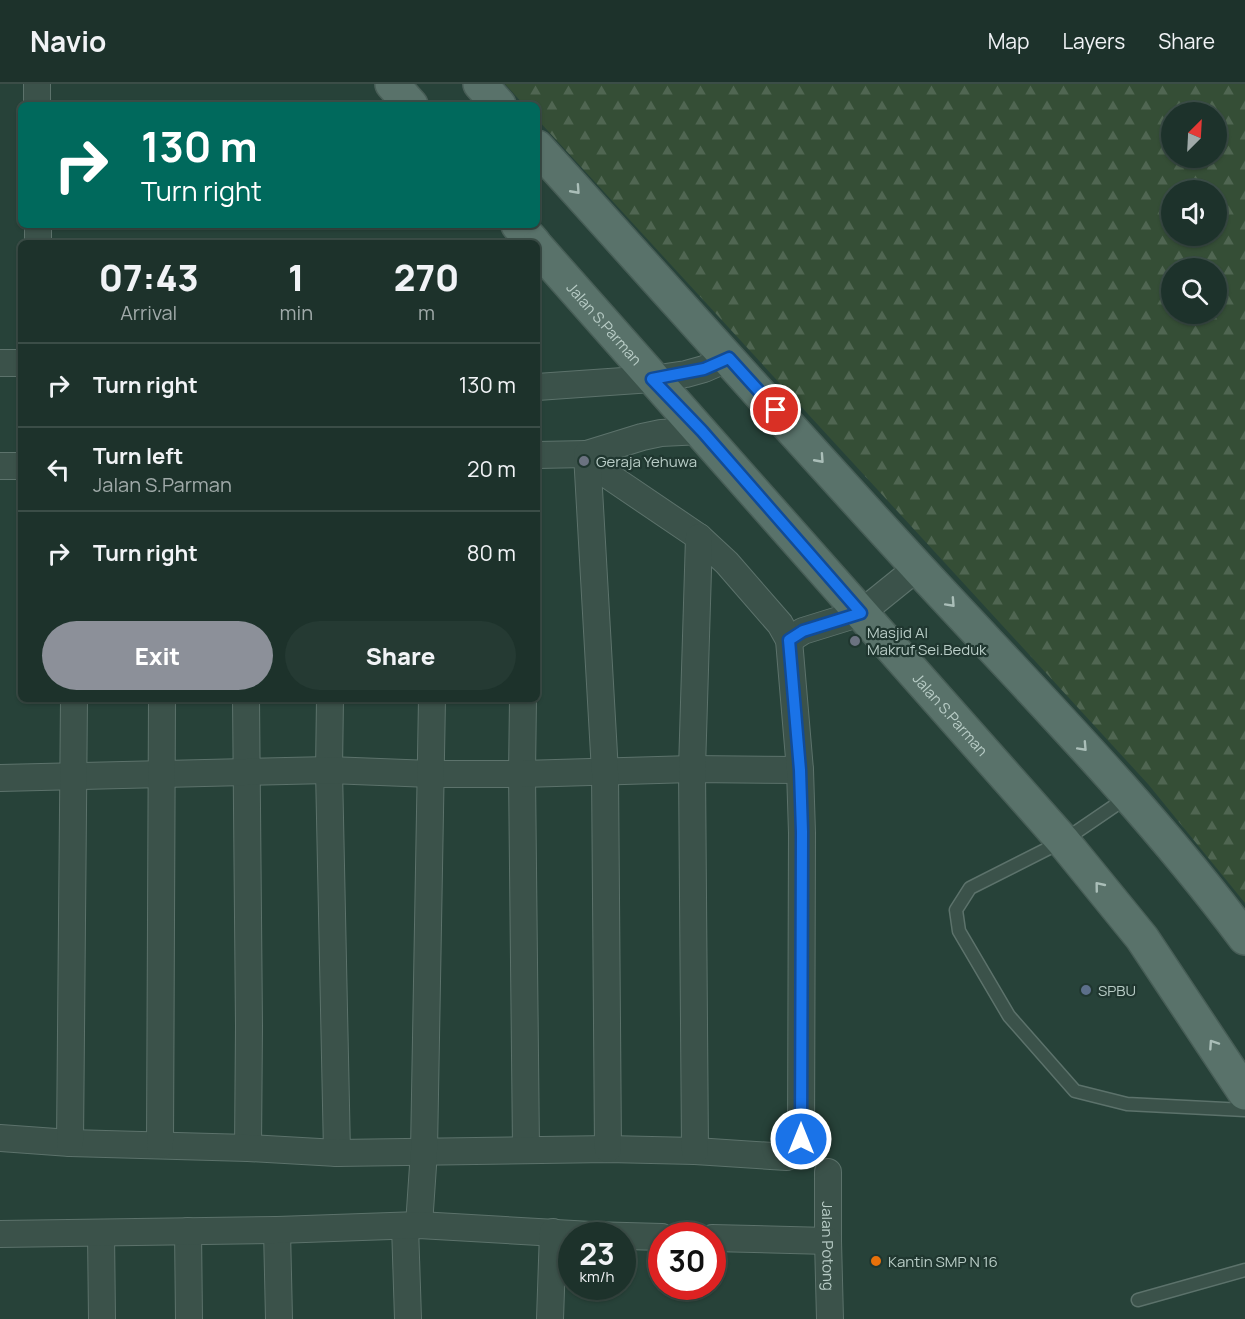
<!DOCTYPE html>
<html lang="en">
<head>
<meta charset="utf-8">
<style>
	:root { --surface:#1d322b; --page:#253a33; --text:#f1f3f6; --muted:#a0aaa9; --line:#3b4d47; --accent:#8c9099 }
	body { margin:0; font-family:Manrope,sans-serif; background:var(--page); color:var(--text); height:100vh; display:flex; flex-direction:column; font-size:22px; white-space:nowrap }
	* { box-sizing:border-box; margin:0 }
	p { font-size:20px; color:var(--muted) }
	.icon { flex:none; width:33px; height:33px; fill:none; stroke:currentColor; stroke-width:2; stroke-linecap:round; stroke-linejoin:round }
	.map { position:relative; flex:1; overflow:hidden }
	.panel { position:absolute; left:18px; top:156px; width:522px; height:462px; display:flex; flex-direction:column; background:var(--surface); border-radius:9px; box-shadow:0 2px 4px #0004,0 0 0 2px var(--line) }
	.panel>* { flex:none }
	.guide { position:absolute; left:18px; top:18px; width:522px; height:126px; border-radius:9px; box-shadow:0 2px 4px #0004,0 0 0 2px var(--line); background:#00695c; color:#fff; overflow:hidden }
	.needle { width:39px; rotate:24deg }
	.fabs { position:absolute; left:1161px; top:18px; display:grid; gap:12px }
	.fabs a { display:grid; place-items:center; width:66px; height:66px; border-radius:50%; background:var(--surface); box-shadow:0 2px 4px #0004,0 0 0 2px var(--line); font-size:30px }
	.speed { position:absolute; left:558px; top:1138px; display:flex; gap:12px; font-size:30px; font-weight:700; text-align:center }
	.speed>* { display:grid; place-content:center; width:78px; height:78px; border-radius:50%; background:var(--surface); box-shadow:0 2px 4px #0004,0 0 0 2px var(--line); line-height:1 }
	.speed small { font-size:15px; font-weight:400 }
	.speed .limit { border:9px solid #d22; background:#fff; color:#111 }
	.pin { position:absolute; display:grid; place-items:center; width:51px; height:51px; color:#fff; margin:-26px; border:3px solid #fff; border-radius:50%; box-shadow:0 2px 6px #0007 }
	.me { position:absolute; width:66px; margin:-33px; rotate:0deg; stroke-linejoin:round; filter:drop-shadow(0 0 4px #0008) }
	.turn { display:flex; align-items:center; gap:21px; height:126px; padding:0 24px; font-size:27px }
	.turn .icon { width:78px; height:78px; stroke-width:2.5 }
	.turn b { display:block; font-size:42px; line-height:51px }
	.eta { display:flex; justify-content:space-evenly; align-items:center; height:102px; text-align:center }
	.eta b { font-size:36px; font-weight:800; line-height:42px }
	.primary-button { display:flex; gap:12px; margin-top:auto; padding:12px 24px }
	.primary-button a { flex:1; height:69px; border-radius:36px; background:var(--accent); color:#fff; font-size:24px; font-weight:800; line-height:69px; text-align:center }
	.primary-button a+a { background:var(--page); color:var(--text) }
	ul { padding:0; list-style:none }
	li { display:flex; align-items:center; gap:18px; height:84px; padding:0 24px; border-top:2px solid var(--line) }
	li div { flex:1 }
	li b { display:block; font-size:22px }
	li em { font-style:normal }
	header { display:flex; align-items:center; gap:36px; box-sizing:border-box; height:84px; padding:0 30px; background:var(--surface); border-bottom:2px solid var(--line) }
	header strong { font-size:28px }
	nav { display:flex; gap:33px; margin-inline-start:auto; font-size:21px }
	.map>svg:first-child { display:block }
	.forest { fill:url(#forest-firs); fill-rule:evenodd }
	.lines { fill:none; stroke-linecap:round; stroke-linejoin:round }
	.lane-casing { stroke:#5c726b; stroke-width:15 }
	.street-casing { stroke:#5c726b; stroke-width:28 }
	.primary-casing { stroke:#485e57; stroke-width:36 }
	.lane { stroke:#3b524a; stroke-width:12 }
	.street { stroke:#3b524a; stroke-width:26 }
	.primary { stroke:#59726a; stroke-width:33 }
	.oneway { stroke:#aabeb8 }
	.route-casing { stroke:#114b97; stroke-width:15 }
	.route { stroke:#1a73e8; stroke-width:10 }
	.worship-dot { fill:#6b7280; stroke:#203730; stroke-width:2 }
	.service-dot { fill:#5c6f8a; stroke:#203730; stroke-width:2 }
	.food-dot { fill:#e8710a; stroke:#203730; stroke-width:2 }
	.labels { text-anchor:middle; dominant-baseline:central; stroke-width:4.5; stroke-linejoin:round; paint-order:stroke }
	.street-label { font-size:15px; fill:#b8ccc6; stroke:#203730 }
	.poi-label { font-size:15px; fill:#b8ccc6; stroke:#203730; text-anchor:start }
</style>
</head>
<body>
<header>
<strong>Navio</strong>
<nav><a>Map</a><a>Layers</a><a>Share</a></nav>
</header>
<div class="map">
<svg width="1245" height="1235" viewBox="0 0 1245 1235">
	<defs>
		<pattern id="forest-firs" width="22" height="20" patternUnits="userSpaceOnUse" patternTransform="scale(1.5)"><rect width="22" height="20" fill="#354e36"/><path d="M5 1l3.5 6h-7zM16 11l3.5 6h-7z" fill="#506652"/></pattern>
	</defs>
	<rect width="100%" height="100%" fill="#274239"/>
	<path class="forest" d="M505,0H1245V819L1148,700L537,35V21H524ZM1172,28H1216V74H1172ZM1172,106H1216V152H1172ZM1172,184H1216V230H1172Z"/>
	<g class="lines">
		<g class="lane-casing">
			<path id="lane" d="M1129,712L1063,757L970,804L956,826L959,847L1009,932L1075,1007L1127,1020L1245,1026
				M1138,1216L1245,1186"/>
		</g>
		<g class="street-casing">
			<g id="street">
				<path d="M37,0V21"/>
				<path d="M38,159V141"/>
				<path d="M0,279H21"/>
				<path d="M537,303L652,295L686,290L704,285L729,274"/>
				<path d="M0,382H21"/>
				<path d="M789,556L803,547L861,529L918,483"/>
				<path d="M246,615L249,942L248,1064"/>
				<path d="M330,615L329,686L337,1069"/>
				<path d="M523,615L522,690L526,1065"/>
				<path d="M0,694L329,686L431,690H522L692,685L800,686"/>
				<path d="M0,1054L70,1059L248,1064L337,1069L608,1065L695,1067L787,1073L795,1066L801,1055L802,749L800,686L789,556L780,540L727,479L699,453L609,392L587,370L537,371"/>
				<path d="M70,1059L74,615"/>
				<path d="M160,1061L162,615"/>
				<path d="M608,1065L605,688L587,370L642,353L661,349L702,347"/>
				<path d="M695,1067L692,685L699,453"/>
				<path id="s1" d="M828,1088V1157L830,1235"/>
				<path d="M419,1141L424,1067L432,615"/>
				<path d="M405,1142L408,1235"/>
				<path d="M277,1146L279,1235"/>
				<path d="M188,1147L189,1235"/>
				<path d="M101,1149L102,1235"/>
				<path d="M0,1150L277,1146L419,1141L591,1151L662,1153"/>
				<path d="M712,1154L828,1157"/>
				<path d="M550,1235L553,1148"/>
			</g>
		</g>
		<g class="primary-casing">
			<g id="primary">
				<path d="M392,0L411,21"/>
				<path d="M480,0L499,21"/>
				<path d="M537,63C665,204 791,346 920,486C1031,606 1147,723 1245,854"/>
				<path d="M518,141L534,159"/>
				<path id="s2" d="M537,163L1063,757L1142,854L1245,1009"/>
			</g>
		</g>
		<use href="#lane" class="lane"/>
		<use href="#street" class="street"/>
		<use href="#primary" class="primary"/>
	</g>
	<defs><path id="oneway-chevron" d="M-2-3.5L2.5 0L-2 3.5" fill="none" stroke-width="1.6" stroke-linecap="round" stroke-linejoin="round" transform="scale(1.5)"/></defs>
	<g class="oneway">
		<use href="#oneway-chevron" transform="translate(576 106) rotate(48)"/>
		<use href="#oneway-chevron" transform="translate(820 375) rotate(48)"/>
		<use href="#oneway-chevron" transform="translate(951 519) rotate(47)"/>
		<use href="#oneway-chevron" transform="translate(1083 663) rotate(47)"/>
		<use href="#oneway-chevron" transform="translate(1099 802) rotate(-129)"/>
		<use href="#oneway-chevron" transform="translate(1213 960) rotate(-124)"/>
	</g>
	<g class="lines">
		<g class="route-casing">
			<path id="route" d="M776,326L729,274L704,285L652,295L702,347L861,529L803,547L789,556L800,686L802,748L801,1055"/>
		</g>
		<use href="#route" class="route"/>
	</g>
	<g class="worship-dot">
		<circle cx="584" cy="377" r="6"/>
		<circle cx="855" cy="557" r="6"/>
	</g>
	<circle class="service-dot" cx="1086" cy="906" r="6"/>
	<circle class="food-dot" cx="876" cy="1177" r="6"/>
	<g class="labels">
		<g class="street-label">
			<text stroke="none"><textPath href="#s2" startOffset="102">Jalan S.Parman</textPath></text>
			<text stroke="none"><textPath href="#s2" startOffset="624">Jalan S.Parman</textPath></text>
			<text stroke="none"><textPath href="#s1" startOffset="74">Jalan Potong</textPath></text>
		</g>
		<g class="poi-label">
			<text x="596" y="377">Geraja Yehuwa</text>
			<text x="867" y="548">Masjid Al<tspan x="867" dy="17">Makruf Sei.Beduk</tspan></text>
			<text x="1098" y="906">SPBU</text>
			<text x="888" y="1177">Kantin SMP N 16</text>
		</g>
	</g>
</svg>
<div class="fabs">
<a><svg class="needle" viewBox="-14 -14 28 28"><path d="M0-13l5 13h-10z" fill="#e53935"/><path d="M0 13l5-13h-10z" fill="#a0aaa9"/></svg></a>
<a><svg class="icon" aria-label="sound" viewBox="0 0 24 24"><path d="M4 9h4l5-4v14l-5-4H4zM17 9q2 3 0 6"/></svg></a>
<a><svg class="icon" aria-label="search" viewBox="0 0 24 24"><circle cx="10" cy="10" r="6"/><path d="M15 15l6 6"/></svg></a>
</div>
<div class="speed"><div>23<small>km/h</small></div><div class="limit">30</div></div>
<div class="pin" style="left:776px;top:326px;background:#d93025"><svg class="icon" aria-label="arrive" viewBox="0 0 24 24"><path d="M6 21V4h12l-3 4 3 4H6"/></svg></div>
<svg class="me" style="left:801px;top:1055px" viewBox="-20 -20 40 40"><circle r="17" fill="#1a73e8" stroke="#fff" stroke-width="3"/><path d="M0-11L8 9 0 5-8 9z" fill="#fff"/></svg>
<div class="guide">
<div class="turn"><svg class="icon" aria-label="right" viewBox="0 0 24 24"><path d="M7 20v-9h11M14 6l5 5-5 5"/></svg><div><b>130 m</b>Turn right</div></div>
</div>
<section class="panel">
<div class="eta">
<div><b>07:43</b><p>Arrival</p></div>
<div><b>1</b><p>min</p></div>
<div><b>270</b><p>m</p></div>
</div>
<ul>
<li><svg class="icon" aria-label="right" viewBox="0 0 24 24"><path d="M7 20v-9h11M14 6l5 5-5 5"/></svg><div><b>Turn right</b></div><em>130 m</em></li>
<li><svg class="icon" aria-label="left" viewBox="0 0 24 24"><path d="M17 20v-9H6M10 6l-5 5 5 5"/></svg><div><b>Turn left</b><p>Jalan S.Parman</p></div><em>20 m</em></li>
<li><svg class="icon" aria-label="right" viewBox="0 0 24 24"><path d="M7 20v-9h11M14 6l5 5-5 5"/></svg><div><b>Turn right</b></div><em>80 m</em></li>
</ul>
<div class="primary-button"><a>Exit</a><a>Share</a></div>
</section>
</div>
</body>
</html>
